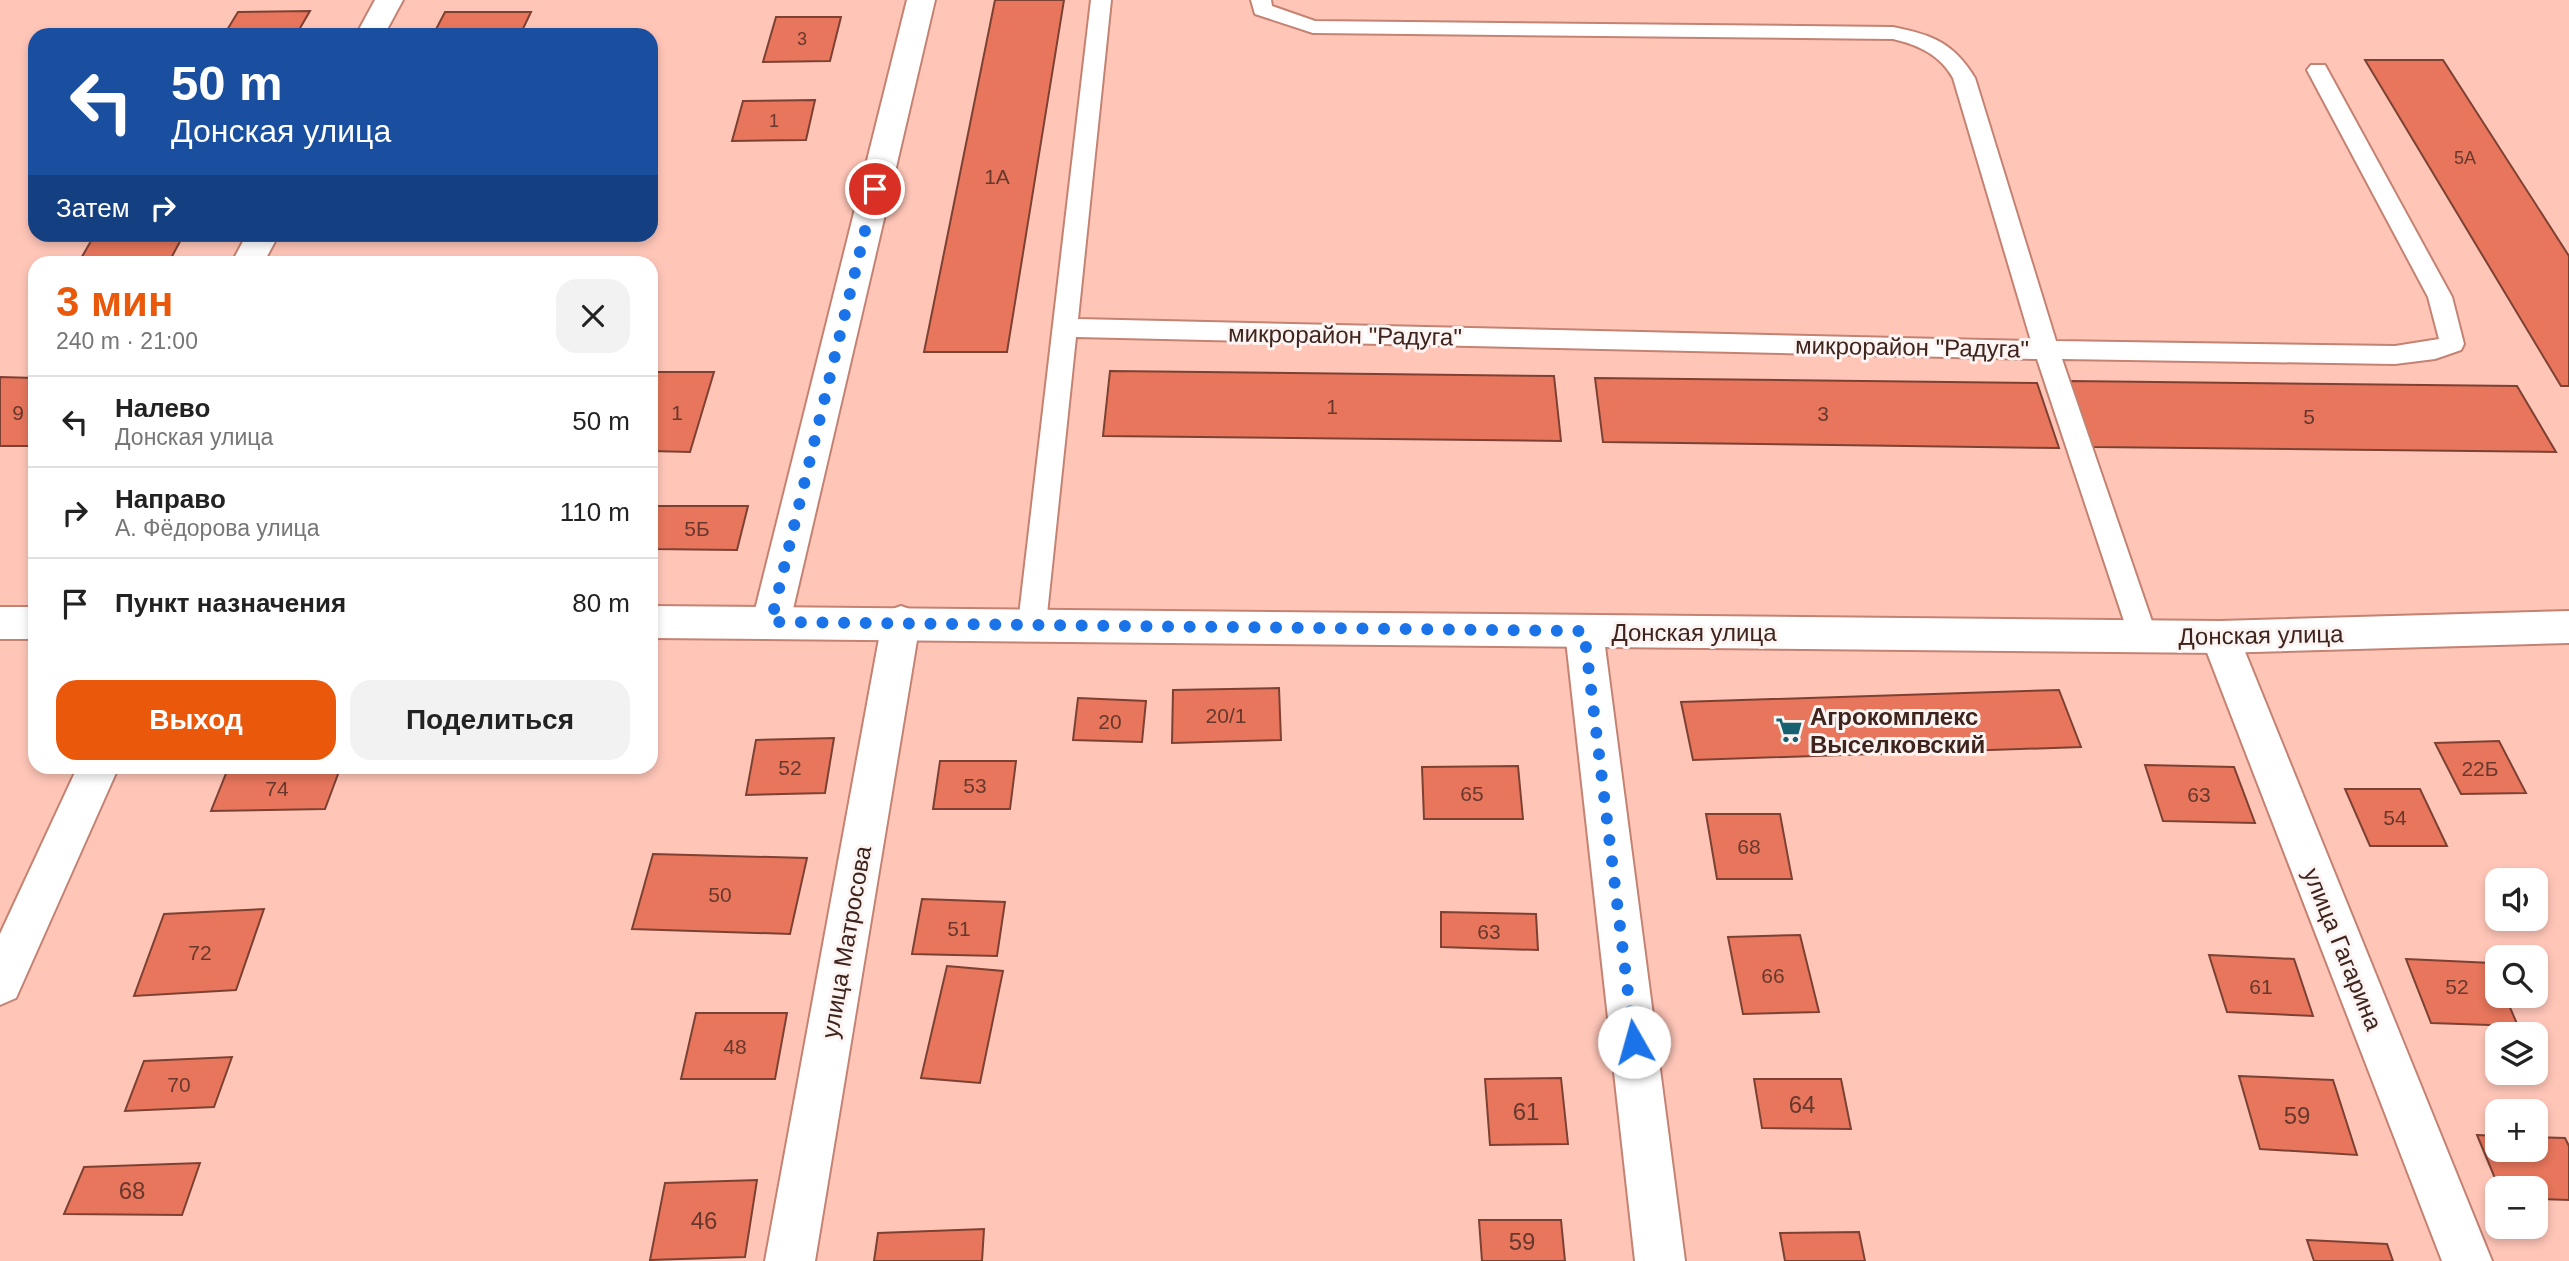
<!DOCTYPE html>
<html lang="ru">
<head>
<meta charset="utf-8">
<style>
	:root { --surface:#fff; --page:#f2f2f2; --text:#222; --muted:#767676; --line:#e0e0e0; --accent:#ea580c }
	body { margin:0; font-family:Helvetica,sans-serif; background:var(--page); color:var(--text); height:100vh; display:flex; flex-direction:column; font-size:26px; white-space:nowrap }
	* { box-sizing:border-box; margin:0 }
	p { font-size:23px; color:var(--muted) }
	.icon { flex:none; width:38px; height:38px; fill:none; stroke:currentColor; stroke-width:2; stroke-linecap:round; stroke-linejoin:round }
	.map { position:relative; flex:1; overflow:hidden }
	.drawer { position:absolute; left:28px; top:256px; width:630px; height:518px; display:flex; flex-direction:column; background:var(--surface); border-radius:21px; box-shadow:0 4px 10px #0003 }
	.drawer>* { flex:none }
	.banner { position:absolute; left:28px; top:28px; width:630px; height:214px; border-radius:21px; box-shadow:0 4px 10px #0003; background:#1a4fa0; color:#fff; overflow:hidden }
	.tools { position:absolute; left:2485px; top:868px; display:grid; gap:14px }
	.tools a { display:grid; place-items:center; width:63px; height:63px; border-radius:14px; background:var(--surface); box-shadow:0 4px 10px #0003; font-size:35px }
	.pin { position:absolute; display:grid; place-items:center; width:60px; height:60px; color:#fff; margin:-30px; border:4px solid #fff; border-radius:50%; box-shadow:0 2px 7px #0007 }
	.me { position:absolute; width:77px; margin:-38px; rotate:353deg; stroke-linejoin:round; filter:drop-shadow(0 0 5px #0008) }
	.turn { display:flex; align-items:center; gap:24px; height:147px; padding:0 28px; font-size:32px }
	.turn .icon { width:91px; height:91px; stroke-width:2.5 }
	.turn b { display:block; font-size:49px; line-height:60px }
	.then { display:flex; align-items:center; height:66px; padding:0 28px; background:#0003; gap:14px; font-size:26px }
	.round { display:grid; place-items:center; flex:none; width:74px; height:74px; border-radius:21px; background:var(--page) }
	.summary { display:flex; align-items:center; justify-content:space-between; height:119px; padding:0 28px }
	h1 { font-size:42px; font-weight:700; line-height:52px; color:var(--accent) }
	.primary-button { display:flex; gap:14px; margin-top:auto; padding:14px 28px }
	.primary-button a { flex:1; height:80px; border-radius:21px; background:var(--accent); color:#fff; font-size:28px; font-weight:700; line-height:80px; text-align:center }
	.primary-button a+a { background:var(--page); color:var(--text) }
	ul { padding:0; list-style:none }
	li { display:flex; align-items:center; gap:21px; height:91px; padding:0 28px; border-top:2px solid var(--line) }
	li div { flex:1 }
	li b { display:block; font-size:26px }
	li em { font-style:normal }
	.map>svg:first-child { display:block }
	.building { fill:#e7765c; stroke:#7c4133; stroke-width:2 }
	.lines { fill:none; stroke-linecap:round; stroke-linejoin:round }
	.service-casing { stroke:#c48272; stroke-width:4 }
	.minor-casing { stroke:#c48272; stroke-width:4 }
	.tertiary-casing { stroke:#c48272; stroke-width:4 }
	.service { fill:#fff; fill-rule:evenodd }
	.minor { fill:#fff; fill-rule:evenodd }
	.tertiary { fill:#fff; fill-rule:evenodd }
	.route { stroke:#1a73e8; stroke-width:12; stroke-dasharray:0 21.6 }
	.labels { text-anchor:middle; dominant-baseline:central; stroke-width:6; stroke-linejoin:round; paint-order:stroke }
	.far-number-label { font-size:18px; fill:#68382d }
	.number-label { font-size:21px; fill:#68382d }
	.street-label { font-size:24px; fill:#3e241d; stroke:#fcf4f2 }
	.poi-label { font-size:24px; font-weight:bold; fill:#3e241d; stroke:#fcf4f2; text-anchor:start }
	.near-number-label { font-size:24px; fill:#68382d }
</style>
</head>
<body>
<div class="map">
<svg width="2569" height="1261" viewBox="0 0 2569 1261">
	<rect width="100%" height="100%" fill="#ffc6b8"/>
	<path class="building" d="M995,0H1064L1007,352H924Z
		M310,11L296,35H224L238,12Z
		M445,12H531L520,35H433Z
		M776,17H841L830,61L763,62Z
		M2365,60H2443L2569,256V386H2561Z
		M815,100L806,140L732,141L743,101Z
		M95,234H184L169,262H79Z
		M1110,371L1554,376L1561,441L1103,436Z
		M651,372H714L690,452L651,451Z
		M0,377L35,378V446H0Z
		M1595,378L2037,383L2059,448L1603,442Z
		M2069,381L2517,386L2556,452L2093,447Z
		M651,506H748L737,550L651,549Z
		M1279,688L1281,740L1172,743L1173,690Z
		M2059,690L2081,747L1693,760L1681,702Z
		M1078,698L1146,701L1142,742L1073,740Z
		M834,738L825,793L746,795L756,740Z
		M2499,741L2526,793L2461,794L2435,743Z
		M940,761H1016L1010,809H933Z
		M2145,765L2234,767L2255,823L2163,821Z
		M229,766H341L325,809L211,811Z
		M1518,766L1523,819H1424L1422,767Z
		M2345,789H2420L2447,846H2370Z
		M1706,814H1780L1792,879H1717Z
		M653,854L807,858L790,934L632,929Z
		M922,899L1005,902L997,956L912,954Z
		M264,909L236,990L134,996L164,914Z
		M1441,912L1536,914L1538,950L1441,947Z
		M1800,935L1819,1012L1743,1014L1728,937Z
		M2209,955L2294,959L2313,1016L2227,1012Z
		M2406,959L2492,963L2497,976V996H2505L2518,1026L2431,1023Z
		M947,966L1003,971L980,1083L921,1078Z
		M696,1013H787L775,1079H681Z
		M232,1057L214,1107L125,1111L144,1061Z
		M2239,1076L2333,1080L2357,1155L2260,1149Z
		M1561,1078L1568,1144L1490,1145L1485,1079Z
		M1754,1079H1841L1851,1129L1762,1128Z
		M2477,1135L2497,1136V1150H2536V1137L2565,1138L2569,1146V1200L2536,1199V1188H2499Z
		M200,1163L182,1215L64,1214L84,1167Z
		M757,1180L745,1257L650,1260L665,1183Z
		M1479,1220H1561L1565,1261H1482Z
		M984,1229L982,1261H874L878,1233Z
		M1859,1232L1865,1261H1785L1780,1233Z
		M2307,1240L2387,1244L2393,1261H2314Z"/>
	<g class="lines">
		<g class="service-casing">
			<path id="service" d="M1091,0H1111L1078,319L2031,341L1953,78C1940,55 1919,45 1893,39L1313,33L1255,14L1251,0H1271L1272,6L1315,21L1893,27C1932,35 1953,42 1975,78L2056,341L2395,346L2439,339L2428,297L2307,70L2311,65H2325L2452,297L2464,344L2461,350L2435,359L2395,364L2062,359L2157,636L2153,644L2143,648L2133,644L2129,636L2037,359L1076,337L1046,624L1042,632L1032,636L1022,632L1018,624Z"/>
		</g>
		<g class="minor-casing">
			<path id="minor" d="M375,0H403L384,35H356Z
				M907,0H935L790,622L785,633L771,638L757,633L752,622Z
				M247,234H279L264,262H232Z
				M901,606L915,611L920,622L815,1261H765L882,622L887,611Z
				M1584,615L1598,619L1603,631L1685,1261H1635L1565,631L1570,619Z
				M2220,621L2234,625L2239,637L2492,1261H2442L2201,637L2206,625Z
				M78,766H119L16,998L0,1005V934Z"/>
		</g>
		<g class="tertiary-casing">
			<path id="tertiary" d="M651,606L2220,621L2569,611V643L2220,653L651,638Z
				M0,607H35V639H0Z"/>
		</g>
		<use href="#service" class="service"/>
		<use href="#minor" class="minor"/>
		<use href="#tertiary" class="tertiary"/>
	</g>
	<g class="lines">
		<path class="route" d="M875,189L771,622L1584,631L1634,1042"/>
	</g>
	<defs>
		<g id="supermarket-bare" transform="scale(2.1)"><path d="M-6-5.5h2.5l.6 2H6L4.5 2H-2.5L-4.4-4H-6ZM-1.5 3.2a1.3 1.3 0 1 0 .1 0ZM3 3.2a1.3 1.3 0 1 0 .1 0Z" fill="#17606f" stroke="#fcf4f2" stroke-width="2.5" paint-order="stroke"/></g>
	</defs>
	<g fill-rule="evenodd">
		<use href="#supermarket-bare" x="1789" y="730"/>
	</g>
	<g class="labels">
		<g class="far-number-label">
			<text x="802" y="39">3</text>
			<text x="774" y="121">1</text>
			<text x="2465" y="158">5А</text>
		</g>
		<g class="number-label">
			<text x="997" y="176">1А</text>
			<text x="1332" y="406">1</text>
			<text x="18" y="412">9</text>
			<text x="677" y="412">1</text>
			<text x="1823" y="413">3</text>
			<text x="2309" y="416">5</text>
			<text x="697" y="528">5Б</text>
			<text x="1226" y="715">20/1</text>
			<text x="1110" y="721">20</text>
			<text x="790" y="767">52</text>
			<text x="2480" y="768">22Б</text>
			<text x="975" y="785">53</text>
			<text x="277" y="788">74</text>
			<text x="1472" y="793">65</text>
			<text x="2199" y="794">63</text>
			<text x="2395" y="817">54</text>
			<text x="1749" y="846">68</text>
			<text x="720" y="894">50</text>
			<text x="959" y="928">51</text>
			<text x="1489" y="931">63</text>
			<text x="200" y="952">72</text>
			<text x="1773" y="975">66</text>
			<text x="2261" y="986">61</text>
			<text x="2457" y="986">52</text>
			<text x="735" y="1046">48</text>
			<text x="179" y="1084">70</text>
		</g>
		<g class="street-label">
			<text transform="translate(1345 335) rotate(1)">микрорайон "Радуга"</text>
			<text transform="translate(1912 347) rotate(1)">микрорайон "Радуга"</text>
			<text x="1694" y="632">Донская улица</text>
			<text transform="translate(2261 635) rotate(-1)">Донская улица</text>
			<text transform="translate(846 942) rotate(-80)">улица Матросова</text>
			<text transform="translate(2343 949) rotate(68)">улица Гагарина</text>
		</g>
		<g class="poi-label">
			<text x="1810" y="716">Агрокомплекс<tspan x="1810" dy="28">Выселковский</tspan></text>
		</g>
		<g class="near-number-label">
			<text x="1802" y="1104">64</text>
			<text x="1526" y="1111">61</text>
			<text x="2297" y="1115">59</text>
			<text x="132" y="1190">68</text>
			<text x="704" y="1220">46</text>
			<text x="1522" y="1241">59</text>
		</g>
	</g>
</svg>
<div class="tools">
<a><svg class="icon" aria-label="sound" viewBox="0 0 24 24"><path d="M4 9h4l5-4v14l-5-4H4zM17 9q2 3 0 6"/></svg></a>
<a><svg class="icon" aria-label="search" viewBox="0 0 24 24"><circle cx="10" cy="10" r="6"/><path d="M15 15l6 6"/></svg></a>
<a><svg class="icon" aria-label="layers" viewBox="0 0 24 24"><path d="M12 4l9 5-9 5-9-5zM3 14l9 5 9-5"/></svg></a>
<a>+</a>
<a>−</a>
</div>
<div class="pin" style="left:875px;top:189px;background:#d93025"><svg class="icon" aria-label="arrive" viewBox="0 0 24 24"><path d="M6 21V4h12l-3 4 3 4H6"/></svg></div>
<svg class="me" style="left:1634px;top:1042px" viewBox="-20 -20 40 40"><circle r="19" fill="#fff"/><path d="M0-13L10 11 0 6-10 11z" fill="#1a73e8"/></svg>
<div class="banner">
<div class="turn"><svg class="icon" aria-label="left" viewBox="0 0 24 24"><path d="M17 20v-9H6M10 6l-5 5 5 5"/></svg><div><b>50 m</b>Донская улица</div></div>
<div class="then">Затем<svg class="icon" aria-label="right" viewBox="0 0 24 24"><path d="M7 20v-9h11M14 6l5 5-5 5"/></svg></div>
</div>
<section class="drawer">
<div class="summary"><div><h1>3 мин</h1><p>240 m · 21:00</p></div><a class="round"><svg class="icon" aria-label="close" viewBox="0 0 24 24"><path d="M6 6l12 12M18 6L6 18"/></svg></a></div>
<ul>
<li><svg class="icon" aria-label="left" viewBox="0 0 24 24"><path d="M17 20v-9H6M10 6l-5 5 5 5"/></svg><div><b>Налево</b><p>Донская улица</p></div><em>50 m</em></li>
<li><svg class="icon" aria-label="right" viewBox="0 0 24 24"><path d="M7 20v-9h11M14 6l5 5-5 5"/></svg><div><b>Направо</b><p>А. Фёдорова улица</p></div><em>110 m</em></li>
<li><svg class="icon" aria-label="arrive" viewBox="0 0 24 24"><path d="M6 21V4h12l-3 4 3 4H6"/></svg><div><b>Пункт назначения</b></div><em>80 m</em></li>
</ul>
<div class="primary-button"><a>Выход</a><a>Поделиться</a></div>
</section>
</div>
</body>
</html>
